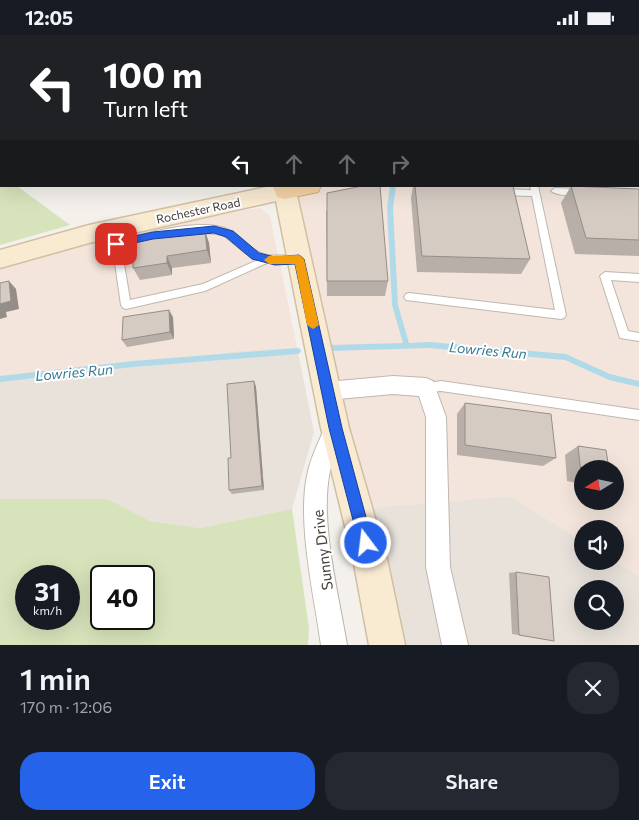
<!DOCTYPE html>
<html lang="en">
<head>
<meta charset="utf-8">
<style>
	:root { --surface:#171b24; --page:#242831; --text:#f1f3f6; --muted:#9ea1a6; --accent:#2563eb }
	body { margin:0; font-family:Commissioner,sans-serif; background:var(--page); color:var(--text); height:100vh; display:flex; flex-direction:column; font-size:19px; white-space:nowrap }
	* { box-sizing:border-box; margin:0 }
	p { font-size:16px; color:var(--muted) }
	.icon { flex:none; width:28px; height:28px; fill:none; stroke:currentColor; stroke-width:2; stroke-linecap:round; stroke-linejoin:round }
	.map { position:relative; height:610px; overflow:hidden }
	.drawer { display:flex; flex-direction:column; background:var(--surface); flex:1 }
	.drawer>* { flex:none }
	.top-card { position:absolute; left:0px; top:0px; width:640px; height:152px; box-shadow:0 5px 20px #0002; background:#202124; color:#fff; overflow:hidden }
	.needle { width:32px; rotate:260deg }
	.fabs { position:absolute; left:574px; top:425px; display:grid; gap:10px }
	.fabs a { display:grid; place-items:center; width:50px; height:50px; border-radius:50%; background:var(--surface); box-shadow:0 5px 20px #0002; font-size:25px }
	.speed { position:absolute; left:15px; top:530px; display:flex; gap:10px; font-size:25px; font-weight:700; text-align:center }
	.speed>* { display:grid; place-content:center; width:65px; height:65px; border-radius:50%; background:var(--surface); box-shadow:0 5px 20px #0002; line-height:1 }
	.speed small { font-size:12px; font-weight:400 }
	.speed .limit { border:2px solid #111; border-radius:8px; background:#fff; color:#111 }
	.pin { position:absolute; display:grid; place-items:center; width:42px; height:42px; color:#fff; margin:-21px; border-radius:10px; box-shadow:0 2px 8px #0006 }
	.me { position:absolute; width:55px; margin:-28px; rotate:345deg; stroke-linejoin:round; filter:drop-shadow(0 0 4px #0008) }
	.turn { display:flex; align-items:center; gap:18px; height:105px; padding:0 20px; font-size:22px }
	.turn .icon { width:65px; height:65px; stroke-width:2.5 }
	.turn b { display:block; font-size:35px; line-height:42px }
	.lanes { display:flex; align-items:center; height:48px; padding:0 20px; background:#0003; justify-content:center; gap:25px; direction:ltr }
	.lanes .off { opacity:.35 }
	.round { display:grid; place-items:center; flex:none; width:52px; height:52px; border-radius:20px; background:var(--page) }
	.summary { display:flex; align-items:center; justify-content:space-between; height:85px; padding:0 20px }
	h1 { font-size:30px; font-weight:600; line-height:38px }
	.primary-button { display:flex; gap:10px; margin-top:auto; padding:10px 20px }
	.primary-button a { flex:1; height:58px; border-radius:20px; background:var(--accent); color:#fff; font-size:20px; font-weight:600; line-height:58px; text-align:center }
	.primary-button a+a { background:var(--page); color:var(--text) }
	.status { display:flex; justify-content:space-between; align-items:center; height:35px; padding:0 25px; background:var(--surface); direction:ltr }
	.status svg { height:14px; fill:currentColor }
	.map>svg:first-child { display:block }
	.residential { fill:#e8e2db; fill-rule:evenodd }
	.commercial { fill:#f3e5db; fill-rule:evenodd }
	.green { fill:#d7e3ba; fill-rule:evenodd }
	.lines { fill:none; stroke-linecap:round; stroke-linejoin:round }
	.stream { fill:#b1dae9; fill-rule:evenodd }
	.lane-casing { stroke:#bfb7b0; stroke-width:2 }
	.street-casing { stroke:#bfb7b0; stroke-width:2 }
	.secondary-casing { stroke:#d1bfa3; stroke-width:3 }
	.primary-casing { stroke:#d7ad78; stroke-width:2 }
	.lane { fill:#fff; fill-rule:evenodd }
	.street { fill:#fff; fill-rule:evenodd }
	.secondary { fill:#f9ead2; fill-rule:evenodd }
	.primary { fill:#f3d2a6; fill-rule:evenodd }
	.wall { fill:#b7afa8 }
	.shaded-wall { fill:#958e88 }
	.building { fill:#d5cbc3; stroke:#958e88 }
	.route { fill:#2563eb; stroke:#184099 }
	.slow { fill:#f59e0b }
	.labels { text-anchor:middle; dominant-baseline:central; stroke-width:4; stroke-linejoin:round; paint-order:stroke }
	.street-label { font-size:12px; fill:#48413b; stroke:#fff }
	.water-label { font-size:14px; font-style:italic; fill:#387992; stroke:#fff }
	.near-street-label { font-size:15px; fill:#48413b; stroke:#fff }
</style>
</head>
<body>
<div class="status"><b>12:05</b><svg viewBox="0 0 49 12"><path d="M0 12V9h3v3zM5 12V6h3v6zM10 12V3h3v9zM15 12V0h3v12zM26 1h20v11H26zM47 4h2v5h-2z"/></svg></div>
<div class="map">
<svg width="639" height="610" viewBox="0 0 639 610">
	<rect width="100%" height="100%" fill="#f4f1ec"/>
	<path class="residential" d="M261,0H639V127V1Z
		M297,312L314,397L292,474L200,493L150,486L108,464H0V343L31,344L238,316Z
		M510,461L582,506V526H615L639,541V610H387L357,474ZM582,554H615V586H582Z"/>
	<path class="commercial" d="M639,133V541L615,526V494H582V506L510,461L357,474L284,151H639ZM582,434H615V466H582Z
		M260,173L270,181L297,312L238,316L31,344L0,343V232L189,184Z"/>
	<path class="green" d="M0,0H142L1,1L0,133Z
		M0,139L1,151H17L70,190L0,210Z
		M0,464H108L150,486L200,493L292,474L309,593L308,610H0ZM26,541H69V584H26ZM101,541H144V584H101Z"/>
	<g class="lines">
		<path class="stream" d="M341,0H345L346,1H342Z
			M390,151H396L393,173L398,270L409,308L429,307L566,319L610,339L639,346V352L609,345L565,325L429,313L331,316L329,315L328,313L329,311L331,310L403,308L392,270L387,173Z
			M298,313L300,314L301,316L300,318L298,319L133,332L0,347V341L133,326Z"/>
		<g class="lane-casing">
			<path id="lane" d="M530,151H538L566,280L564,283L561,284L406,265L404,262L406,259L409,258L555,275L532,161L502,160L498,157L502,154L531,155Z
				M555,153L581,154L585,157C579,162 557,161 551,156Z
				M114,190L118,193L120,205C147,198 204,182 229,195C243,202 250,216 267,220C276,222 299,218 304,224L299,228L269,227L205,256L126,274L123,273L121,270L110,193ZM199,197L223,200L245,218L258,225L203,249L130,265L121,211L170,201Z
				M605,237L639,239V247L611,245L628,296L639,298V306L620,303L600,241Z
				M441,346L639,375V385L441,356L426,357L422,355L421,352L422,349Z"/>
		</g>
		<g class="street-casing">
			<path id="street" d="M391,0H403L404,1H392Z
				M393,341L426,343L433,346L446,382L450,532L468,610H442L426,532V382L419,361L393,359L327,365L320,362L317,356L320,350L327,347Z
				M335,383L342,386L345,393C340,407 333,422 330,436C319,486 339,560 347,610H321C314,560 296,484 308,436C312,419 321,402 328,386Z"/>
		</g>
		<g class="secondary-casing">
			<path id="secondary" d="M271,151H293L296,156L349,393L387,524L405,610H369L353,524L321,393L276,166L89,208L0,233V215L89,190Z"/>
		</g>
		<g class="primary-casing">
			<path id="primary" d="M242,0H260L261,1H243Z
				M273,151H321L318,157L285,164L277,162Z"/>
		</g>
		<use href="#lane" class="lane"/>
		<use href="#street" class="street"/>
		<use href="#secondary" class="secondary"/>
		<use href="#primary" class="primary"/>
	</g>
	<path class="wall" d="M413,151H513L530,224L521,239L417,237L411,163Z
		M571,151L639,154V221L575,219L561,168Z
		M326,175L388,246L385,261H327Z
		M205,196L209,208L211,228L172,233V240L140,245L133,233Z
		M173,282L174,304L127,312L122,305Z
		M254,346L256,352L264,455L232,459L229,455L231,423Z
		M465,368L556,423L543,431L457,420V379Z
		M578,411L582,434V449L567,446L565,420Z
		M516,537L554,606L512,599L509,538Z"/>
	<path class="shaded-wall" d="M205,196L209,208L211,228L207,215Z
		M167,221L172,233V240L167,228Z
		M9,246L16,254L19,274L6,277L7,282L0,284V269Z
		M169,275L173,282L174,304L170,297Z
		M254,346L256,352L264,455L262,451Z"/>
	<path class="building" d="M362,151H380L388,246H327V158Z
		M415,151H513L530,224L422,221Z
		M571,151L639,154V205L586,203Z
		M205,196L207,215L167,221V228L133,233V206Z
		M9,246L11,266L0,269V248Z
		M169,275L170,297L122,305L123,282Z
		M254,346L262,451L229,455L228,423H231L227,349Z
		M465,368L551,379L556,423L465,410Z
		M578,411L606,415L609,434H582V439L581,438Z
		M516,537L549,542L554,606L519,600Z"/>
	<path class="route" d="M214,191L233,196L259,218L275,222L299,220L304,224L342,393L373,508L371,513L366,515L361,513L359,508L329,393L295,229L275,230L252,224L226,202L214,198L153,204L116,212L111,209L116,205L153,197Z"/>
	<path class="slow" d="M299,220L304,224L319,290L313,294L307,290L295,229H269L264,225L269,221Z"/>
	<g class="labels">
		<g class="street-label">
			<text transform="translate(198 175) rotate(-12)">Rochester Road</text>
		</g>
		<g class="water-label">
			<text transform="translate(488 315) rotate(5)">Lowries Run</text>
			<text transform="translate(74 337) rotate(-5)">Lowries Run</text>
		</g>
		<g class="near-street-label">
			<text transform="translate(322 515) rotate(-97)">Sunny Drive</text>
		</g>
	</g>
</svg>
<div class="fabs">
<a><svg class="needle" viewBox="-14 -14 28 28"><path d="M0-13l5 13h-10z" fill="#e53935"/><path d="M0 13l5-13h-10z" fill="#9ea1a6"/></svg></a>
<a><svg class="icon" aria-label="sound" viewBox="0 0 24 24"><path d="M4 9h4l5-4v14l-5-4H4zM17 9q2 3 0 6"/></svg></a>
<a><svg class="icon" aria-label="search" viewBox="0 0 24 24"><circle cx="10" cy="10" r="6"/><path d="M15 15l6 6"/></svg></a>
</div>
<div class="speed"><div>31<small>km/h</small></div><div class="limit">40</div></div>
<div class="pin" style="left:116px;top:209px;background:#d93025"><svg class="icon" aria-label="arrive" viewBox="0 0 24 24"><path d="M6 21V4h12l-3 4 3 4H6"/></svg></div>
<svg class="me" style="left:366px;top:508px" viewBox="-20 -20 40 40"><circle r="17" fill="#2563eb" stroke="#fff" stroke-width="3"/><path d="M0-11L8 9 0 5-8 9z" fill="#fff"/></svg>
<div class="top-card">
<div class="turn"><svg class="icon" aria-label="left" viewBox="0 0 24 24"><path d="M17 20v-9H6M10 6l-5 5 5 5"/></svg><div><b>100 m</b>Turn left</div></div>
<div class="lanes"><svg class="icon" aria-label="left" viewBox="0 0 24 24"><path d="M17 20v-9H6M10 6l-5 5 5 5"/></svg><svg class="icon off" aria-label="ahead" viewBox="0 0 24 24"><path d="M12 20V5M6 11l6-6 6 6"/></svg><svg class="icon off" aria-label="ahead" viewBox="0 0 24 24"><path d="M12 20V5M6 11l6-6 6 6"/></svg><svg class="icon off" aria-label="right" viewBox="0 0 24 24"><path d="M7 20v-9h11M14 6l5 5-5 5"/></svg></div>
</div>
</div>
<section class="drawer">
<div class="summary"><div><h1>1 min</h1><p>170 m · 12:06</p></div><a class="round"><svg class="icon" aria-label="close" viewBox="0 0 24 24"><path d="M6 6l12 12M18 6L6 18"/></svg></a></div>
<div class="primary-button"><a>Exit</a><a>Share</a></div>
</section>
</body>
</html>
